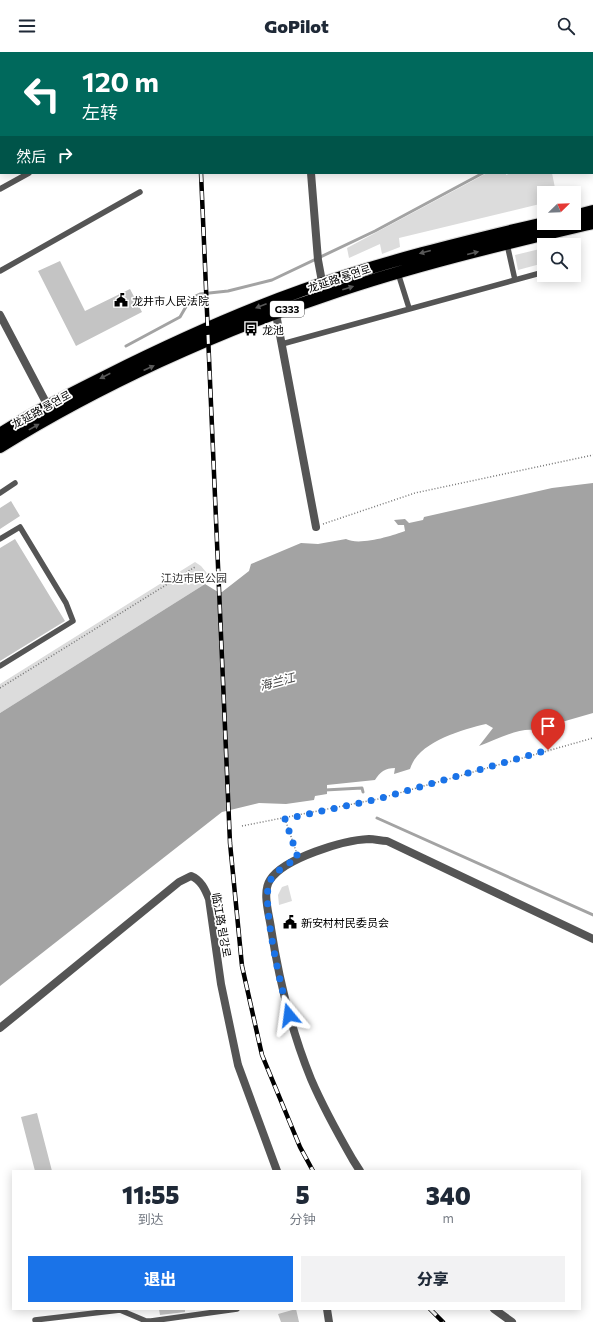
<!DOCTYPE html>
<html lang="zh">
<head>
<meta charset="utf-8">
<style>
	:root { --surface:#fff; --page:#f2f2f3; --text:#1f2937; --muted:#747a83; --accent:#1a73e8 }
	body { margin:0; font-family:Commissioner,"Noto Sans SC","Noto Sans KR",sans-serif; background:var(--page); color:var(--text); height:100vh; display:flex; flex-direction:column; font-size:15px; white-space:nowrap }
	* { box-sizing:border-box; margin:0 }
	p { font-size:13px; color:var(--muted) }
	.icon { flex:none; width:22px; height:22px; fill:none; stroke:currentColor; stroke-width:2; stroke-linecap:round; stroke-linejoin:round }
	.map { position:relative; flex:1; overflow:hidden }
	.details { position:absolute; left:12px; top:1118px; width:569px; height:140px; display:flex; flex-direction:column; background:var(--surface); border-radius:0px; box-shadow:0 2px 10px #0003 }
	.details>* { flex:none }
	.top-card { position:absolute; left:0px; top:0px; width:593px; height:122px; box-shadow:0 2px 10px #0003; background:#00695c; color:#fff; overflow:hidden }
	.needle { width:26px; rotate:67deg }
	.buttons { position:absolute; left:537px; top:134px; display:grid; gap:8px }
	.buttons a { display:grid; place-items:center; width:44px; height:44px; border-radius:0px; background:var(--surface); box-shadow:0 2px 10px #0003; font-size:20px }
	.pin { position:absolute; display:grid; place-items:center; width:34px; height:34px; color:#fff; margin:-41px -17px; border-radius:50% 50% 50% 0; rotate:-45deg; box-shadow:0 0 4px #0007 }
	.pin .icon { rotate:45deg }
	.me { position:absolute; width:44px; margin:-22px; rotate:344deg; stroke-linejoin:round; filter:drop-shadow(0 0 3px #0008) }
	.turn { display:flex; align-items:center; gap:14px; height:84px; padding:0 16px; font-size:18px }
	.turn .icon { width:52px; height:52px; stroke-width:2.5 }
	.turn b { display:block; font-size:28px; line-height:34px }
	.then { display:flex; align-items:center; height:38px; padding:0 16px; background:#0003; gap:8px; font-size:15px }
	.eta { display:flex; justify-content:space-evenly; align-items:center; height:68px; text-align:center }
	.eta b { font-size:24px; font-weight:800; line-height:28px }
	.action { display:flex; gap:8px; margin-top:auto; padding:8px 16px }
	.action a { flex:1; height:46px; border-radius:0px; background:var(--accent); color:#fff; font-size:16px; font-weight:800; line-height:46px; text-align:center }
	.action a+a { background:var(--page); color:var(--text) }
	header { display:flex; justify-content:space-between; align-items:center; height:52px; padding:0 16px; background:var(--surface); font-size:18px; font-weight:800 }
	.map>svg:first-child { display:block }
	.green { fill:#dcdcdc }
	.water { fill:#a3a3a3 }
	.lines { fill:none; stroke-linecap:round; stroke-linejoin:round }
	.stream { stroke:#a3a3a3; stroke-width:3 }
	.building { fill:#c4c4c4 }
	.highway-casing { stroke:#dbdbdb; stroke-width:14 }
	.path { stroke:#777; stroke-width:1.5; stroke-dasharray:1 2; stroke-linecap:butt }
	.lane { stroke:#555; stroke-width:5.5 }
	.street { stroke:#555; stroke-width:8 }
	.highway { stroke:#000; stroke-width:12 }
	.rail-casing { stroke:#000; stroke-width:4.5 }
	.rail { stroke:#fff; stroke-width:3; stroke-dasharray:9; stroke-linecap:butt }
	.oneway { fill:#595959 }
	.route { stroke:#1a73e8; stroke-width:7; stroke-dasharray:0 12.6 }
	.labels { text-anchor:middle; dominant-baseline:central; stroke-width:3.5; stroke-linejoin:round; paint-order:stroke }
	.shield { fill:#fff; stroke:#4c4c4c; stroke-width:1 }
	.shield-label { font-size:10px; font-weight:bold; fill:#000 }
	.street-label { font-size:11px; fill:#000; stroke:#fff }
	.poi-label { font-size:11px; fill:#000; stroke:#fff; text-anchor:start }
	.park-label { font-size:11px; fill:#333; stroke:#fff }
	.water-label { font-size:12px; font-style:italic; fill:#444; stroke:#fff }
</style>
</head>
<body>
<header><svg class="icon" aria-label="menu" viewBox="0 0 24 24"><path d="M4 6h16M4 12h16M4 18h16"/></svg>GoPilot<svg class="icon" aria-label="search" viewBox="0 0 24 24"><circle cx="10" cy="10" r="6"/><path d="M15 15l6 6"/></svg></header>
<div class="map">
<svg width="593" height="1270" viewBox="0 0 593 1270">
	<rect width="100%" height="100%" fill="#fff"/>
	<path class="green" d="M487,121H506V123L511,121H552L556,141H544V151L399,186L400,195L382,202L380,192L349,206L347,196Z
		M544,196V211L518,218L515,203Z
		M195,510L201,514L211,526L205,532L0,661V632Z
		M288,833L292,849L279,853L278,843L282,835Z"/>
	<path class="water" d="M593,431V661L534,678C518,676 495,688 479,694L493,676L486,672C461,678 418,690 410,717L394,722L395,716C385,716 380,720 375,728L327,733V742L315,744L314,748L286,752L259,751L222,760L0,934V661L205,532L218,540H222L249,519L251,512L301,491L318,492L346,487C359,494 392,484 405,479L404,473H398L394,468L405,467L409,471L423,468L424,465L552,436Z"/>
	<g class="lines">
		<path class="stream" d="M592,63L593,62
			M126,294L180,265L191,246L200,242L228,239L272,228L375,179L483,121
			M325,738L362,736L363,740
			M377,766L593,863"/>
	</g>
	<path class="building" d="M60,209L85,259L130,237L142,260L76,294L38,219Z
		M11,449L20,464L0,477V456Z
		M15,487L65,569L0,609V496Z
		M37,1061L52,1119H35L21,1065Z
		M159,1257H185V1260L160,1263Z
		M296,1257L299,1270H281L278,1262Z"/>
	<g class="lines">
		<g class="highway-casing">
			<path id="highway" d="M574,164L593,159
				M0,382C34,360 70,342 106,324C170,292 235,262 303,238C381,210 463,190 544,171
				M0,395C98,334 218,279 327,243C414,213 504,192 593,171"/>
		</g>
		<path class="path" d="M323,472L415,441L593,403
			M0,636L195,515
			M285,767L296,799
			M242,774L378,747L593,686"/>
		<path class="lane" d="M0,75L1,74
			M0,137L29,121
			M507,192L515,228
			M0,219L140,140
			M398,221L409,256
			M282,292L544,220
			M0,441L15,431
			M0,487L20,475L66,551L73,569L0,614
			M35,1268L120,1258L146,1269H151L237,1257"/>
		<path class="street" d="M301,0V1
			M311,121L318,208L323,235
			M276,262L316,475
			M0,263L50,358
			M0,976L179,830L191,824C201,828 205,837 209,847L221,932L238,1013L277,1119
			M360,1119L353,1108C338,1082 323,1055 311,1027C291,978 279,928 271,876C269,862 262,840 270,828C284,806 344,788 369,787C375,787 381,789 387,789L593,887
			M327,1257L329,1270
			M494,1257L512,1270"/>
		<use href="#highway" class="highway"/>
		<g class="rail-casing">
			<path id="rail" d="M196,0V1
				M201,121L230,791L242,914L262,1003L300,1095L313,1119
				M430,1257L443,1270"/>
		</g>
		<use href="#rail" class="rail"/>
	</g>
	<defs><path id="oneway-solid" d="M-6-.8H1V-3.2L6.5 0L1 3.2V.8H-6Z"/></defs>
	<g class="oneway">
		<use href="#oneway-solid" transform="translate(425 200) rotate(165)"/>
		<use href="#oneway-solid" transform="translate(473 201) rotate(-14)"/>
		<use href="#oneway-solid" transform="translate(348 236) rotate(-18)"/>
		<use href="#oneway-solid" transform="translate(261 254) rotate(159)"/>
		<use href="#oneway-solid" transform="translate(149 316) rotate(-25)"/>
		<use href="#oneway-solid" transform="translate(105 324) rotate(153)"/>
		<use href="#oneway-solid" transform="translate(34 375) rotate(-29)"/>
	</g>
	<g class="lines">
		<path class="route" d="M289,963C282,940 260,847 270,829C275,819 289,811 298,806L285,767L378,747L548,698"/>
	</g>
	<defs>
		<g id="civic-bare" transform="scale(1.08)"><path d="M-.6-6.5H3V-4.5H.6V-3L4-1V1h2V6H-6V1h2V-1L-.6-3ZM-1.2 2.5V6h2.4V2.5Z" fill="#000" stroke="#fff" stroke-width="2.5" paint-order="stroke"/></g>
		<g id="bus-bare" transform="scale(1.08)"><path d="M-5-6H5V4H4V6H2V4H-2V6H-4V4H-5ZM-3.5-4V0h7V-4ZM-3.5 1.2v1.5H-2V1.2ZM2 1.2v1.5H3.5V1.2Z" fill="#000" stroke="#fff" stroke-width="2.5" paint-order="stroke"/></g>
	</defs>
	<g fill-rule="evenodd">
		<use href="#civic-bare" x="121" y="248"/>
		<use href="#bus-bare" x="251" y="277"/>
		<use href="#civic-bare" x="290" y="870"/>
	</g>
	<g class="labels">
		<rect class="shield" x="270" y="249" width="34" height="16" rx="3"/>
		<g class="shield-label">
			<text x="287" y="257">G333</text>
		</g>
		<g class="street-label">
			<text transform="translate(339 226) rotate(-18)">龙延路 룡연로</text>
			<text transform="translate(41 357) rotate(-29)">龙延路 룡연로</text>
			<text transform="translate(222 873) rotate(80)">临江路 림강로</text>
		</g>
		<g class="poi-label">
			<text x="132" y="248">龙井市人民法院</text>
			<text x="262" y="277">龙池</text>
			<text x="301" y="870">新安村村民委员会</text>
		</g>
		<g class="park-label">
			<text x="194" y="525">江边市民公园</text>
		</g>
		<g class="water-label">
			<text transform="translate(277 629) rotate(-15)">海兰江</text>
		</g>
	</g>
</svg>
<div class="buttons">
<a><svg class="needle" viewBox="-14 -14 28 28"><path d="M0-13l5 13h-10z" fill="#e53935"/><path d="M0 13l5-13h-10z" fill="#747a83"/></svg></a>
<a><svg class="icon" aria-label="search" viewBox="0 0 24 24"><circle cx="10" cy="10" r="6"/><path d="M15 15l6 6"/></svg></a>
</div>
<div class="pin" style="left:548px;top:698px;background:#d93025"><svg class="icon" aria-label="arrive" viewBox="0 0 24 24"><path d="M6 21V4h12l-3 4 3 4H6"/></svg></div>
<svg class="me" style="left:289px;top:963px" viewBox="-20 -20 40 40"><path d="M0-17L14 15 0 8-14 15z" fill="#1a73e8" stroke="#fff" stroke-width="4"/></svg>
<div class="top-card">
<div class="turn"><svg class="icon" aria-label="left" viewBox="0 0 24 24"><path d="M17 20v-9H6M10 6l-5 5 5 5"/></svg><div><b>120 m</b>左转</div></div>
<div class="then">然后<svg class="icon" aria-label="right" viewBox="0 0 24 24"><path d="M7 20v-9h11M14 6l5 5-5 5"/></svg></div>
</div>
<section class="details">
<div class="eta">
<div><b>11:55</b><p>到达</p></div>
<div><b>5</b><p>分钟</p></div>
<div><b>340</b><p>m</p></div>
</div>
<div class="action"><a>退出</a><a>分享</a></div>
</section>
</div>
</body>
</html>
